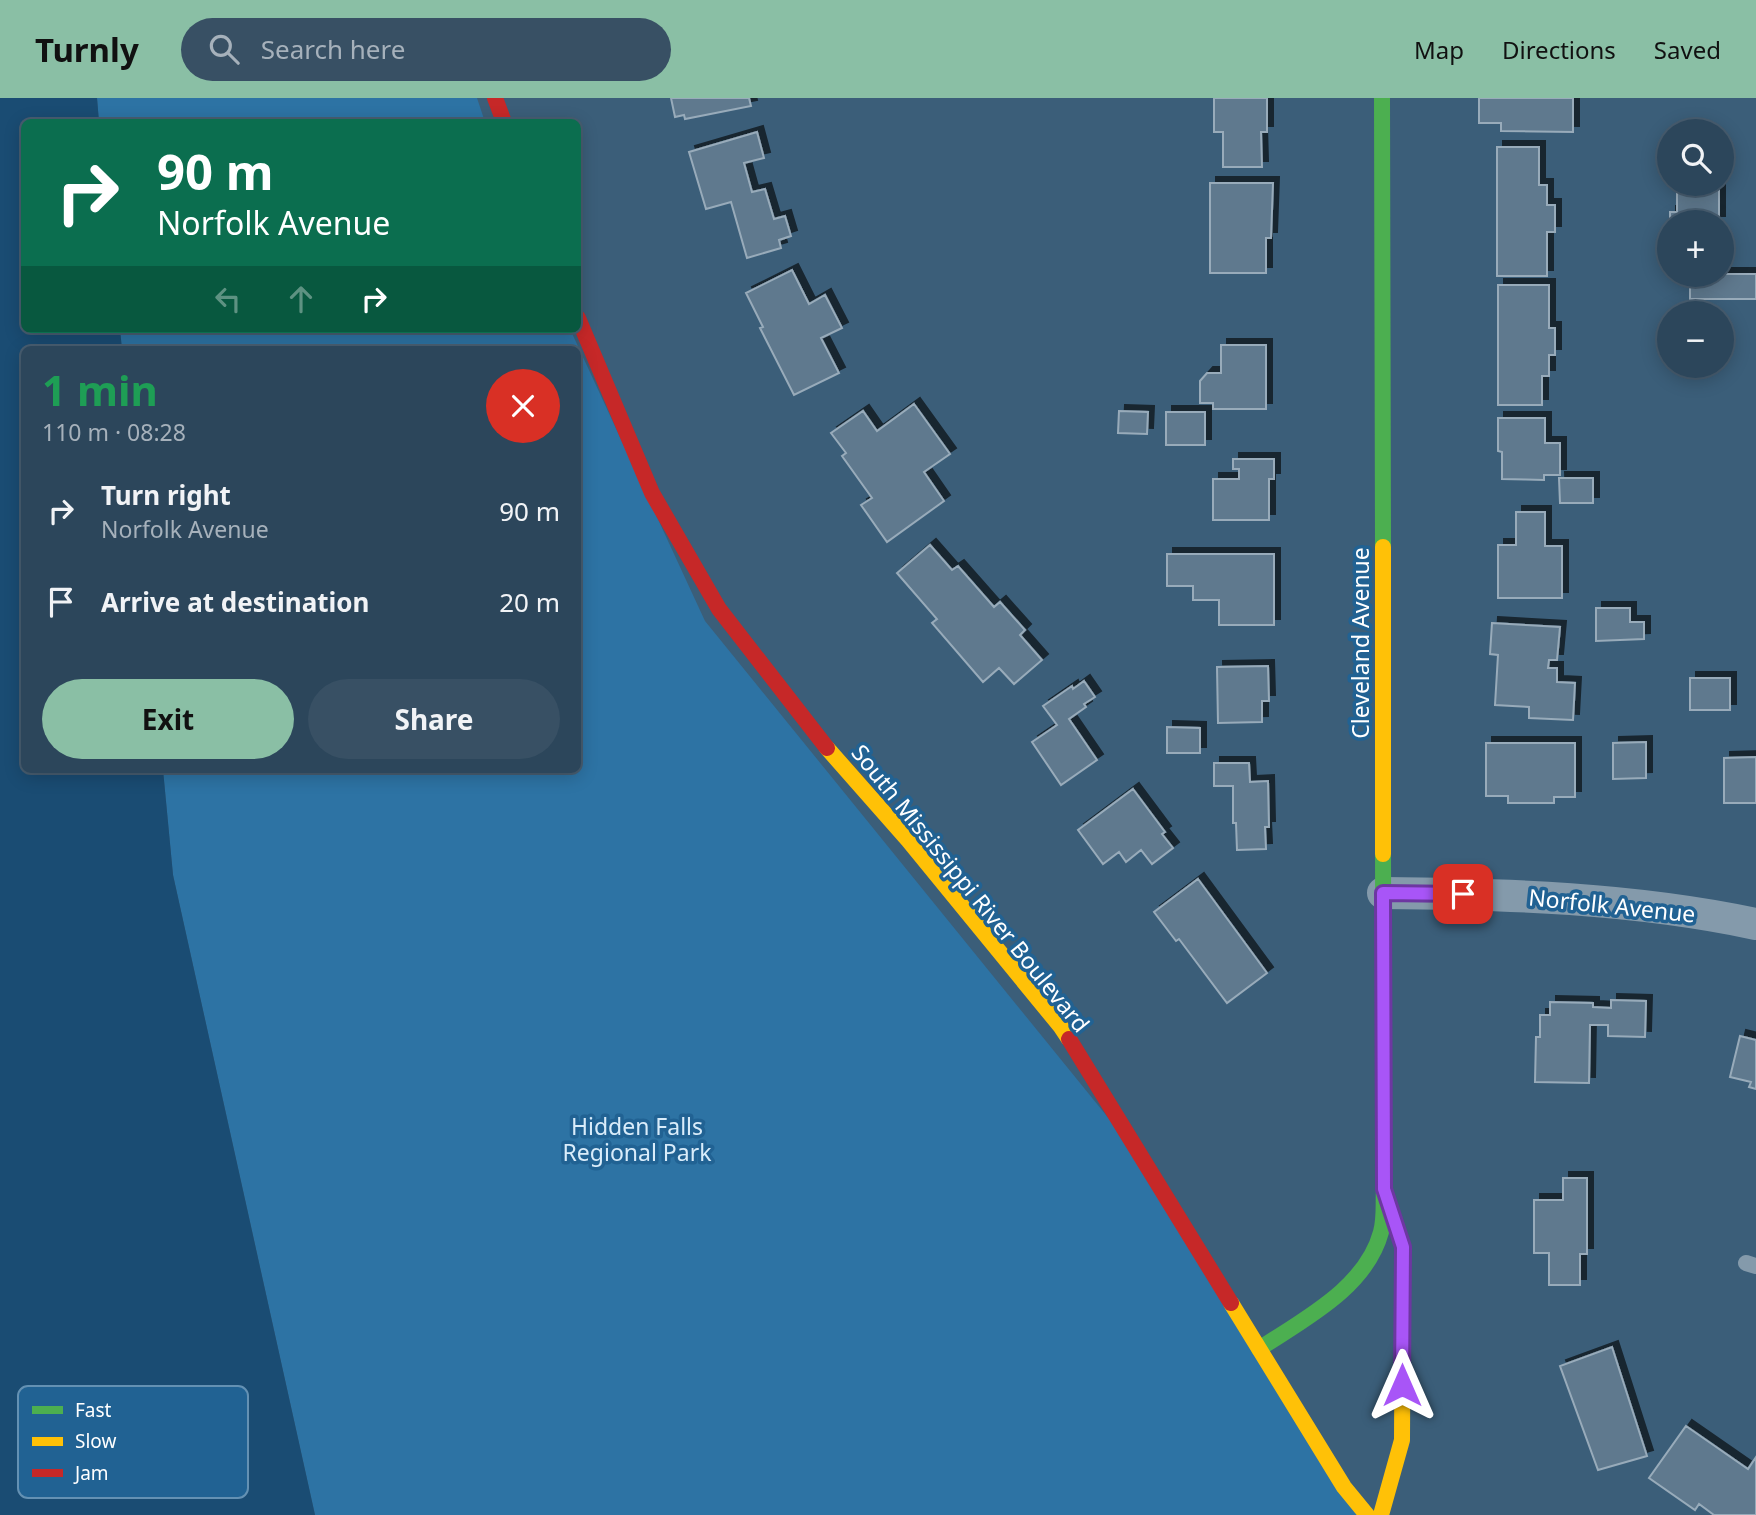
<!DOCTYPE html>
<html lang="en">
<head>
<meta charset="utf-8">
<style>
	:root { --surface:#2c465b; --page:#385064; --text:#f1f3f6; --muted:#a6b1bb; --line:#485e71; --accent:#8abfa5 }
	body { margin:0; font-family:"Noto Sans",sans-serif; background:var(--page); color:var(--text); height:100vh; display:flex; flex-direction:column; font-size:26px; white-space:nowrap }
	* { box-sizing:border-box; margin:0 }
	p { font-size:23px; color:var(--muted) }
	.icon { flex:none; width:38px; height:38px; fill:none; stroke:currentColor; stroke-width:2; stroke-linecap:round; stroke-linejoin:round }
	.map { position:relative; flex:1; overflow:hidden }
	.sheet { position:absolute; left:21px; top:248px; width:560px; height:427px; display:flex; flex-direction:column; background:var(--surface); border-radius:10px; box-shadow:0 4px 18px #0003,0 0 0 2px var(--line) }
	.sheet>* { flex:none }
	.hud { position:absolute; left:21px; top:21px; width:560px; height:214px; border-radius:10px; box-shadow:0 4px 18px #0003,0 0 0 2px var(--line); background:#0b6e4f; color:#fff; overflow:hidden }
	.fabs { position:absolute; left:1657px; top:21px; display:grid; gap:14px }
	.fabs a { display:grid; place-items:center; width:77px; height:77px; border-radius:50%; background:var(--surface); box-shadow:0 4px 18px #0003,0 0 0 2px var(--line); font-size:35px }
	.pin { position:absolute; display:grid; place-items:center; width:60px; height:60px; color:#fff; margin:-30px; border-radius:14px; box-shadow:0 4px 10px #0006 }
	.me { position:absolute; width:77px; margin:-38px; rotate:0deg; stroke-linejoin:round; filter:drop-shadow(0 0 5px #0008) }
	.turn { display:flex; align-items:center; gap:24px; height:147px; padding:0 21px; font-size:32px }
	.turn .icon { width:91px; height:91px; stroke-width:2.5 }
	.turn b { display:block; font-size:49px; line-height:60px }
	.lanes { display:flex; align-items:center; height:66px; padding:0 21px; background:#0003; justify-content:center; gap:35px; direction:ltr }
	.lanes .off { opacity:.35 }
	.round { display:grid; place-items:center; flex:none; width:74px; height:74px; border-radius:37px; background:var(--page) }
	.summary { display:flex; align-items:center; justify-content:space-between; height:119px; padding:0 21px }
	h1 { font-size:42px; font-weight:700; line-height:52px; color:#1e9e55 }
	.button { display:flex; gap:14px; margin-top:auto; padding:14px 21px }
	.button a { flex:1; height:80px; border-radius:42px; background:var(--accent); color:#111; font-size:28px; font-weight:700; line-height:80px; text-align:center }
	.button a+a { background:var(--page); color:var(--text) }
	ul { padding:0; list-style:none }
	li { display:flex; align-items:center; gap:21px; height:91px; padding:0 21px }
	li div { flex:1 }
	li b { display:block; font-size:26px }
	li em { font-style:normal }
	header { display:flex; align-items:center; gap:42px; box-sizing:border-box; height:98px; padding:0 35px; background:var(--accent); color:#111 }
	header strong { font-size:33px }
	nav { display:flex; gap:38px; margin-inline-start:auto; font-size:24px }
	.search { width:490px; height:63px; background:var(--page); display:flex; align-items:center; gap:18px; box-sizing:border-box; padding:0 24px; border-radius:38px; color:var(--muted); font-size:26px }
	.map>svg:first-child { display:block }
	.green { fill:#2d73a4 }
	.water { fill:#1a4c73 }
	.building { fill:#5e798e; stroke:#98abba; stroke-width:2; filter:url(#shadow) }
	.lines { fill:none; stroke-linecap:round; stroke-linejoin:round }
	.lane { stroke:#849aab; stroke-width:16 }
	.street { stroke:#849aab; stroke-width:32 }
	.fast { stroke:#4caf50; stroke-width:16 }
	.slow { stroke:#ffc107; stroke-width:16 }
	.jam { stroke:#c62828; stroke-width:16 }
	.route-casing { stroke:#6d37a1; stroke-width:18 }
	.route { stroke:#a855f7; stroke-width:12 }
	.labels { text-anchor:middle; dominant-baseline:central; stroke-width:7; stroke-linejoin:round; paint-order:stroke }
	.street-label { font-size:23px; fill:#fff; stroke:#216293 }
	.park-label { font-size:23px; fill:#d9ecfa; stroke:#216293 }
	.key { fill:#216293; stroke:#6491b3; stroke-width:2 }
	.key-label { font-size:19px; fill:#fff }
</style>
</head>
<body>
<header>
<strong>Turnly</strong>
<div class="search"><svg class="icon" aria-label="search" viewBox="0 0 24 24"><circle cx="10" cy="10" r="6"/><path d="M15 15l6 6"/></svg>Search here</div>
<nav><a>Map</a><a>Directions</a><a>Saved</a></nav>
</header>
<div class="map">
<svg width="1756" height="1417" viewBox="0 0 1756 1417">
	<defs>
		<filter id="shadow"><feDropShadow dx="6" dy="-6" stdDeviation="0" flood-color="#0009"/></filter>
	</defs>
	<rect width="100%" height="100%" fill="#3b5e79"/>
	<path class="green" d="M97,0H477L485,24H99Z
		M120,231H570L705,523L1110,1022L1357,1417H315L173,777L163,672H578V252H122Z"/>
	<path class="water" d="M0,0H97L99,24H24V231H120L122,252H24V672H163L173,777L315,1417H0Z"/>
	<path class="building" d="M671,0H749L751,8L685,21L684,17L675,19Z
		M1214,0H1267V34H1261L1262,69H1223V34H1214Z
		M1479,0H1573V34L1501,33V25H1479Z
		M757,34L764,60L744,65L752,94L765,91L774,121L785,118L791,138L779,142L781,150L747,160L731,104L706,111L689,54Z
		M1497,49H1539V87H1547V107H1555V134H1547V178H1497Z
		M1210,85H1273L1271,140H1266V175H1210Z
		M1680,86H1718V88H1680Z
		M1677,91H1719V124H1670V114H1677Z
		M792,172L809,206L825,197L842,230L821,240L839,275L794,297L760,230L763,229L746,195Z
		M1722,176H1756V201H1690V177Z
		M1498,187H1549V230H1555V257H1549V278H1542V307H1498Z
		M1221,247H1266V311H1213V305H1200V283L1207,275H1221Z
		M914,306L950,356L924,374L944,403L887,444L861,407L872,400L842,358L846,355L831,335L863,313L877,333Z
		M1119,313L1148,314L1147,336L1118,335Z
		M1166,314H1205V347H1166Z
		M1498,320H1545V345H1560V377H1544V382L1502,381V354L1498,353Z
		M1233,361H1274V381H1269V422H1213V381H1239V371H1233Z
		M1559,380H1593V405H1560Z
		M1516,414H1545V448H1562V500H1498V447H1516Z
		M930,447L952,472L958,468L994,509L1000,504L1025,532L1020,537L1042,562L1014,586L999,570L983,584L932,525L937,521L897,475Z
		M1167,456H1274V527H1219V502H1193V488H1167Z
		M1596,510H1630V524H1644V541L1596,543Z
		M1492,525L1560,529L1557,562H1549L1548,570H1557V584L1575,585L1573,622L1529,620V609L1495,607L1498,557L1490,556Z
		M1268,568L1269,603H1262V624L1218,625L1217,569Z
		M1690,580H1730V612H1690Z
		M1084,583L1095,599L1084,606L1086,609L1069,621L1097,662L1061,687L1032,644L1057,627L1043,608L1072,588L1073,591Z
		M1167,629L1200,630V655H1167Z
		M1646,644V680L1613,681V645Z
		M1486,645H1575V699H1554V705H1508V698H1486Z
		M1756,659V705H1724V660Z
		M1214,665H1249L1250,684L1268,683L1269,729H1265L1266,751L1237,752L1236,725H1233V688H1214Z
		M1133,691L1165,734L1162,736L1173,750L1152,766L1141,752L1126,764L1119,754L1103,766L1078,732Z
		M1198,781L1267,875L1227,905L1179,841L1176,843L1154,814Z
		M1611,902L1646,903L1645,939L1608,938V927H1590L1589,985L1535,984L1536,939H1540V917H1550V904L1593,905V909L1611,910Z
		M1740,938L1756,942V991L1749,989L1751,984L1730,979Z
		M1563,1080H1587V1156H1580V1187H1549V1155H1534V1102H1563Z
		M1612,1249L1647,1358L1598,1372L1560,1268Z
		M1686,1328L1748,1371L1756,1359V1417H1714L1699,1406L1695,1412L1649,1380Z"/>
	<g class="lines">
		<path class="lane" d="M1746,1165L1756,1168"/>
		<path class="street" d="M1383,795C1508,796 1633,800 1756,826"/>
		<path class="fast" d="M1382,0L1383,449
			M1259,1251C1304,1221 1366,1190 1381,1134C1385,1120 1383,1105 1384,1091L1383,756"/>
		<path class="slow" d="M1383,449V756
			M827,650L908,742L1061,929L1069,941
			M1231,1205L1344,1389L1367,1417
			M1381,1417L1402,1342L1403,1149L1388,1103"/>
		<path class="jam" d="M495,0L504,24
			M578,220L652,395L719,511L827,650
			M1069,941L1231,1205"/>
	</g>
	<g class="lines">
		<g class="route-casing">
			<path id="route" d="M1402,1287L1403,1149L1384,1091L1383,795L1463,796"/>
		</g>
		<use href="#route" class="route"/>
	</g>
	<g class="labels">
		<g class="street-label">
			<text transform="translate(1360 545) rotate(-90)">Cleveland Avenue</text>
			<text transform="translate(971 790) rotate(51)">South Mississippi River Boulevard</text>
			<text transform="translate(1612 807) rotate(6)">Norfolk Avenue</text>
		</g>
		<g class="park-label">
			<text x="637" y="1028">Hidden Falls<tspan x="637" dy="26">Regional Park</tspan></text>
		</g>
	</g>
	<rect x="18" y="1288" width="230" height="112" rx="10" class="key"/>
	<rect x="32" y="1308" width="31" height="8" fill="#4caf50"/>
	<rect x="32" y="1339" width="31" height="9" fill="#ffc107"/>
	<rect x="32" y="1371" width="31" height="8" fill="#c62828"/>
	<g class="key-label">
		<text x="75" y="1319">Fast</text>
		<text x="75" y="1350">Slow</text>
		<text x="75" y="1382">Jam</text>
	</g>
</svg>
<div class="fabs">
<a><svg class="icon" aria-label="search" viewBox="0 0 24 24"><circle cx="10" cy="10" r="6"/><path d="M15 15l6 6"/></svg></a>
<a>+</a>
<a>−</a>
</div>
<div class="pin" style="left:1463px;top:796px;background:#d93025"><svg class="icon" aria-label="arrive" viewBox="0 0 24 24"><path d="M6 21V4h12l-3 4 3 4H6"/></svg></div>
<svg class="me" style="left:1402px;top:1287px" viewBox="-20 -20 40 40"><path d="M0-17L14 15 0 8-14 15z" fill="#a855f7" stroke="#fff" stroke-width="4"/></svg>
<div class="hud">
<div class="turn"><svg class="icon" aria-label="right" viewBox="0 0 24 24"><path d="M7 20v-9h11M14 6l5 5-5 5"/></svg><div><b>90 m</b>Norfolk Avenue</div></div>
<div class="lanes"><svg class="icon off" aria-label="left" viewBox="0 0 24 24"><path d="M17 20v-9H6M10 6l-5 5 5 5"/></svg><svg class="icon off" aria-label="ahead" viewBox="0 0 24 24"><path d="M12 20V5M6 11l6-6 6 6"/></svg><svg class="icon" aria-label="right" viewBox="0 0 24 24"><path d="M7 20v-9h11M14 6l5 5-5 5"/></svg></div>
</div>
<section class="sheet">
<div class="summary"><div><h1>1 min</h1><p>110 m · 08:28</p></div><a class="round" style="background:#d93025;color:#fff"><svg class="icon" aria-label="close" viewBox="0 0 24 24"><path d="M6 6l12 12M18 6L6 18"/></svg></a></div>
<ul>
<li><svg class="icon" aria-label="right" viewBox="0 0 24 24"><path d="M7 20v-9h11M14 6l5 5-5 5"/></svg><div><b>Turn right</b><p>Norfolk Avenue</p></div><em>90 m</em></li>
<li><svg class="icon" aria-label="arrive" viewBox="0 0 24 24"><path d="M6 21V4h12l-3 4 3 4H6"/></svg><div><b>Arrive at destination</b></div><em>20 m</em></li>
</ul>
<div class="button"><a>Exit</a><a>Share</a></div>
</section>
</div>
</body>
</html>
